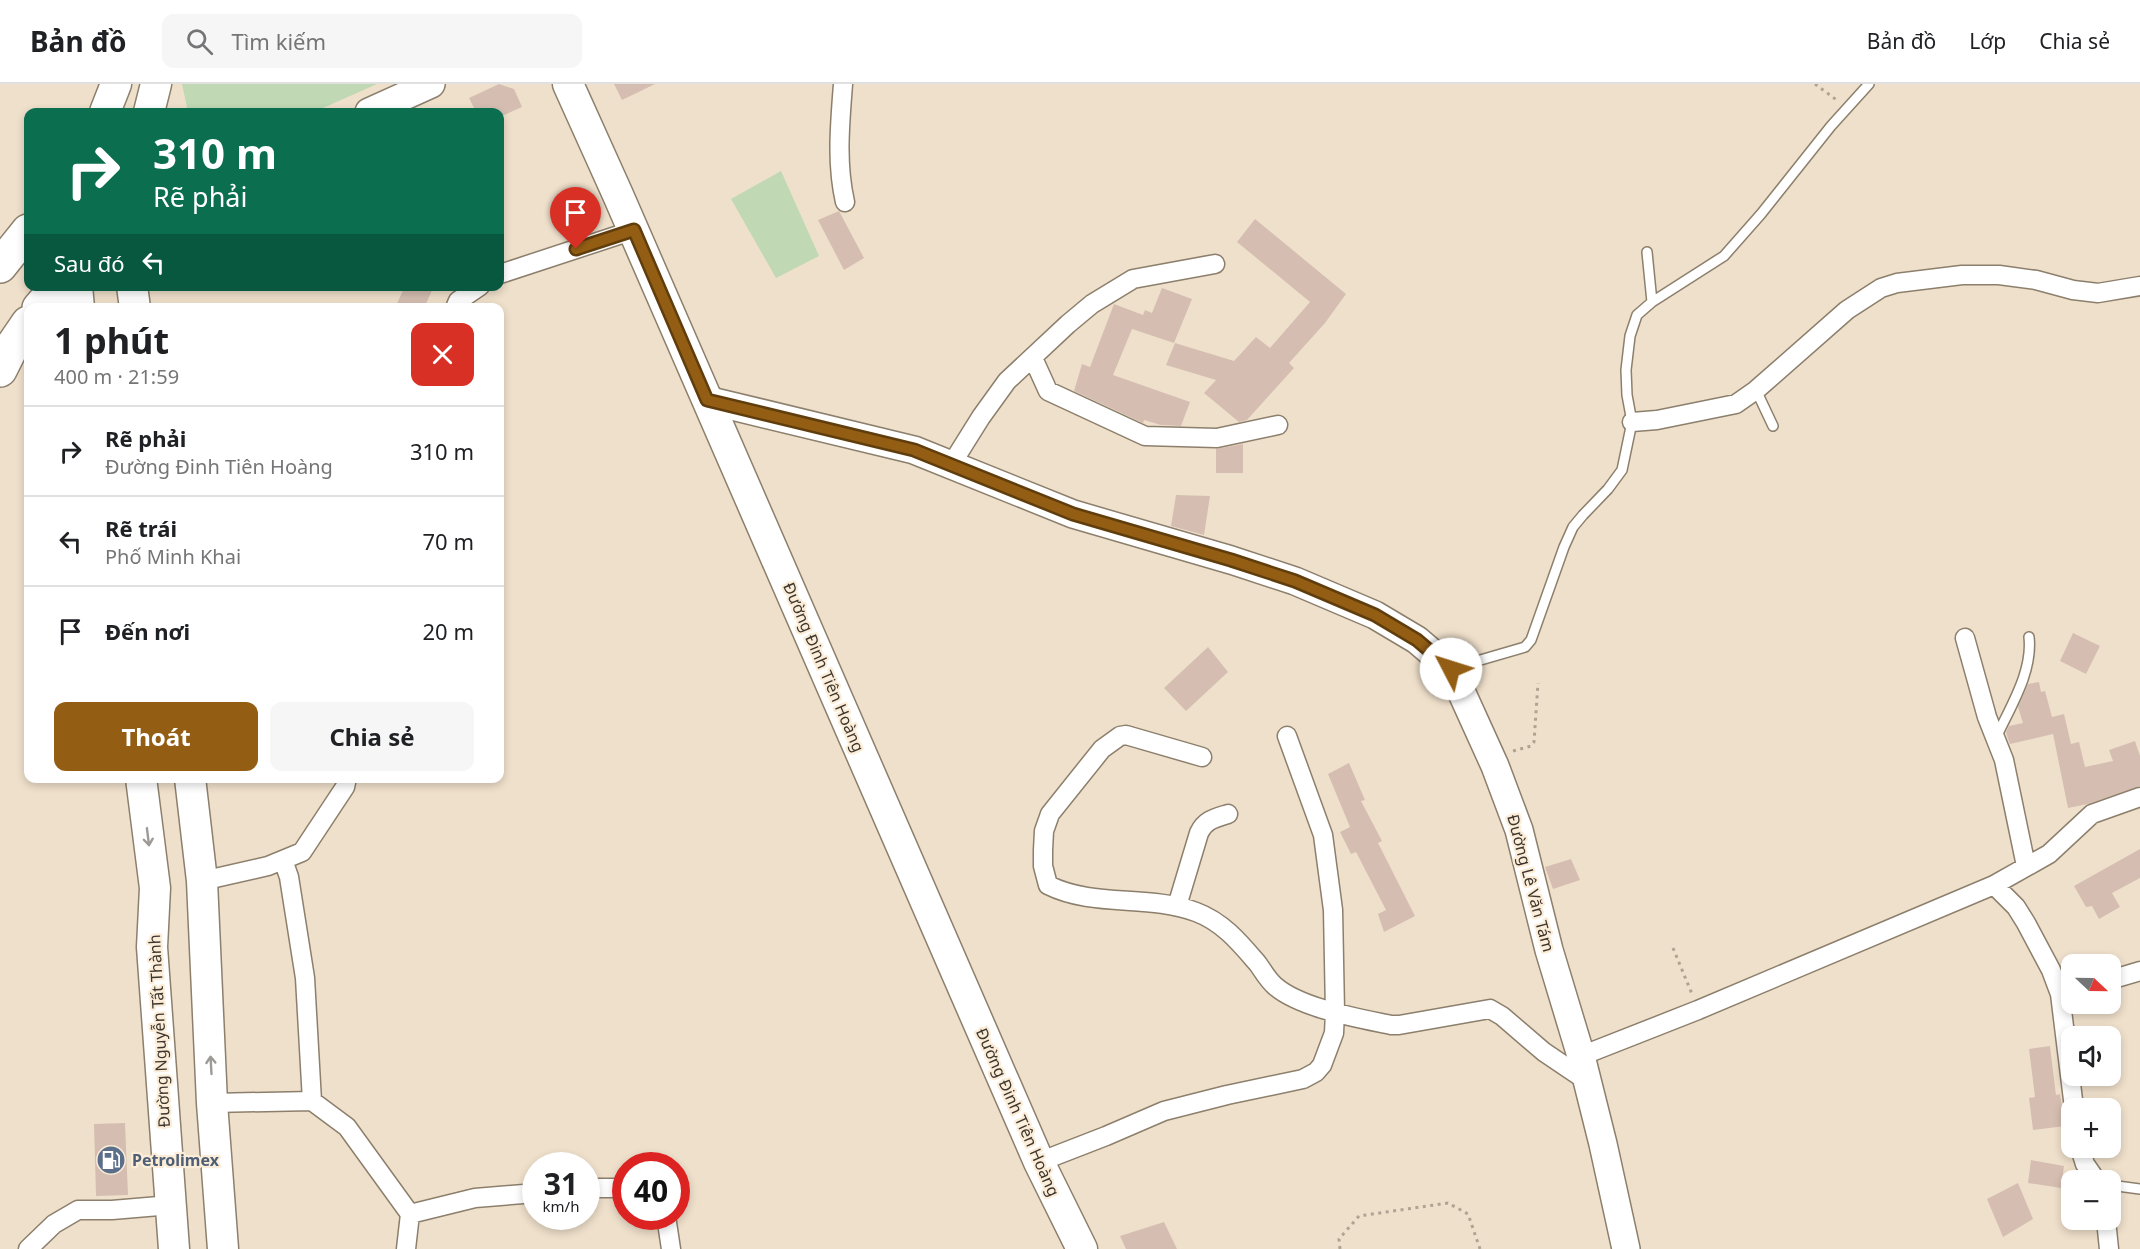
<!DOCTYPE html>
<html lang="vi">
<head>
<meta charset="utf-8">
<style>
	:root { --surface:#fff; --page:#f6f6f6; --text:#202124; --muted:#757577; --line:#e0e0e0; --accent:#935e14 }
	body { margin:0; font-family:"Noto Sans",sans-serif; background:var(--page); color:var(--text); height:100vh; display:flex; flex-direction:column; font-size:22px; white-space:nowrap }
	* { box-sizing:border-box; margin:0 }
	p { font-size:20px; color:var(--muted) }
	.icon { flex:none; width:33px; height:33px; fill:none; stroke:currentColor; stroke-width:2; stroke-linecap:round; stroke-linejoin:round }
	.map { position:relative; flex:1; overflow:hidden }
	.side { position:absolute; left:24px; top:219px; width:480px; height:480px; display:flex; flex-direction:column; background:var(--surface); border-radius:12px; box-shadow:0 3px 9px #0003 }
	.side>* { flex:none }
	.guide { position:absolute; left:24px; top:24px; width:480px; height:183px; border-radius:12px; box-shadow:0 3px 9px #0003; background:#0b6e4f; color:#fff; overflow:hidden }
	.needle { width:39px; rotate:112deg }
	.tools { position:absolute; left:2061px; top:870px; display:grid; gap:12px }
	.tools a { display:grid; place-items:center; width:60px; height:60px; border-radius:12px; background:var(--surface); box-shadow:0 3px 9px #0003; font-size:30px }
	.speed { position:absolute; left:522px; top:1068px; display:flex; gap:12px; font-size:30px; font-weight:700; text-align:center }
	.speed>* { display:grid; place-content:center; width:78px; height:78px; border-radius:50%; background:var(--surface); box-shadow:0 3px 9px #0003; line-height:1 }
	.speed small { font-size:15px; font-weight:400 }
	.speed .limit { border:9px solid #d22; background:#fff; color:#111 }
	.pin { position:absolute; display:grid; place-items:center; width:51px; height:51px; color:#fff; margin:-62px -26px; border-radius:50% 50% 50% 0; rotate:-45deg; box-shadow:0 0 6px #0007 }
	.pin .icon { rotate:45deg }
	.me { position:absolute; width:66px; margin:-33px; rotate:310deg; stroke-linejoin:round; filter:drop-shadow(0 0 4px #0008) }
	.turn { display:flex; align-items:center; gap:21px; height:126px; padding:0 30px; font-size:27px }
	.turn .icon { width:78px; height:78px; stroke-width:2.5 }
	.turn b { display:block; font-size:42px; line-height:51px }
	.then { display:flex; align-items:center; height:57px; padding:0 30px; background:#0003; gap:12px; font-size:22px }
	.round { display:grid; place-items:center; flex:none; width:63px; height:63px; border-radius:12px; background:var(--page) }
	.summary { display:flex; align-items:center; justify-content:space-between; height:102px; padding:0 30px }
	h1 { font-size:36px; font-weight:700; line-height:45px }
	.cta { display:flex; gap:12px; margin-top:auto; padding:12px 30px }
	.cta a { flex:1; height:69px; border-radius:12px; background:var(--accent); color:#fff; font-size:24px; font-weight:700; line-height:69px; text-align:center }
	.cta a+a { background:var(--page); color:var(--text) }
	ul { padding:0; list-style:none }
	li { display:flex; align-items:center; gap:18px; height:90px; padding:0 30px; border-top:2px solid var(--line) }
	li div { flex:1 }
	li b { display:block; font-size:22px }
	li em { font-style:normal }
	header { display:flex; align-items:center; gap:36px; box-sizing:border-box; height:84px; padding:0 30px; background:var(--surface); border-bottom:2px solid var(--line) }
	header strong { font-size:28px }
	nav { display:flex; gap:33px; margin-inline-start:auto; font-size:21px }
	.search { width:420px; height:54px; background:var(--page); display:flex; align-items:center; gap:15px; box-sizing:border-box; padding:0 21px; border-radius:12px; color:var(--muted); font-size:22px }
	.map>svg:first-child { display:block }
	.green { fill:#c0d8b4 }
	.building { fill:#d5beb1 }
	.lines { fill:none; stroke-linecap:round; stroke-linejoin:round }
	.lane-casing { stroke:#8c7f6c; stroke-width:12 }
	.street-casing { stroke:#8c7f6c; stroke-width:21 }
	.secondary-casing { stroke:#8c7f6c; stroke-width:30 }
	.primary-casing { stroke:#8c7f6c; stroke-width:33 }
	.highway-casing { stroke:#8c7f6c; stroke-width:36 }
	.path { stroke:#afa393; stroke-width:3; stroke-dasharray:3 4.5; stroke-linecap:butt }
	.lane { stroke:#fff; stroke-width:9 }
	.street { stroke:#fff; stroke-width:18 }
	.secondary { stroke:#fff; stroke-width:27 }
	.primary { stroke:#fff; stroke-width:30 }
	.highway { stroke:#fff; stroke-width:33 }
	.oneway { stroke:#9e9a96 }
	.route-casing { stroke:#603d0d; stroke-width:15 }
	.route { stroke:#935e14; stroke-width:10 }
	.labels { text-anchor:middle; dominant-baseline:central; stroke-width:4.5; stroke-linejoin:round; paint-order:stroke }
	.street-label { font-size:16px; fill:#3c362e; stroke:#fcedd8 }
	.service-label { font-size:16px; font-weight:bold; fill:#4e5e75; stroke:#fcedd8; text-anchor:start }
</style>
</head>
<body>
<header>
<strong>Bản đồ</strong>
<div class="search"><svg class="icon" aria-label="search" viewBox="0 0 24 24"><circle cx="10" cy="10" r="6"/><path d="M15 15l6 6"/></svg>Tìm kiếm</div>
<nav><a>Bản đồ</a><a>Lớp</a><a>Chia sẻ</a></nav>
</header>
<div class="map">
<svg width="2140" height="1165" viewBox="0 0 2140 1165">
	<rect width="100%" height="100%" fill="#efe0cb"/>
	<path class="green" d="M182,0H377L314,28H188Z
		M781,87L819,172L776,194L731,115Z"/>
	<path class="building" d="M499,0L514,5L522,23L500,33V28H476L469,14Z
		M614,0H655L622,16Z
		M839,127L864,174L844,186L818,136Z
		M1255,135L1346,210L1325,239L1289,279L1294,284L1247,336L1239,338L1204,309L1216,296L1166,281L1175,259L1234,277L1256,253L1270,264L1310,218L1237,158Z
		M405,202H434L424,224H395Z
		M1162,204L1192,215L1174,259L1132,245L1113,291L1190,318L1181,342L1161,341L1144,336L1143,339L1074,307L1082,280L1090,283L1114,220L1143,231L1145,226L1152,229Z
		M1243,360V389H1216V365Z
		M1176,411L1210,412L1204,451L1171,442Z
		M2073,549L2100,562L2086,590L2060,577Z
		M1208,563L1228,588L1186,627L1164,604Z
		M2039,598L2041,608L2045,607L2052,633L2064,630L2071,660L2079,658L2085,683L2113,677L2109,666L2135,657L2140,672V702L2088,720L2068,724L2053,650L2010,660L2008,655L2006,648L2009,642L2023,639L2018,623L2028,600Z
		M1349,679L1365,716L1361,717L1382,757L1378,759L1415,832L1384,848L1378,830L1386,826L1356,768L1351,770L1340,748L1350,743L1328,690Z
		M2140,765V794L2112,809L2120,823L2099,835L2092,822L2086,823L2074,802Z
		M1571,775L1580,796L1553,805L1545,783Z
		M2050,962L2056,1011L2060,1010L2065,1042L2033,1046L2029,1014L2035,1013L2029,965Z
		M125,1039L128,1111L96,1112L94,1040Z
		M2031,1076L2064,1082L2061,1104L2028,1099Z
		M2018,1099L2033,1135L2003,1153L1987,1115Z
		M1164,1138L1177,1165H1126L1120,1152Z"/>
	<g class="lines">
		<g class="lane-casing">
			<path id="lane" d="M1647,168L1652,218
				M1756,306L1773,342
				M1453,584L1525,563L1531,556L1564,463L1573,443L1583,431L1608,405L1622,386L1632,338L1627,311L1626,286L1630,252L1637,231L1652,218L1724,172L1761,130L1831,42L1869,0
				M1996,654C2010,623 2033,588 2029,553
				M2110,1101L2140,1105"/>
		</g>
		<g class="street-casing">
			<path id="street" d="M843,0C840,40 836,79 845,118
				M500,190L634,146
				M455,224L458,217L480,202
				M1033,274L1048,307L1145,352L1217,354L1278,341
				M1632,338L1657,336L1736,320L1756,306L1847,226L1881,204L1897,199L1962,191H1999L2036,196L2073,206L2098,209L2140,202
				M951,381L981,333L1007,297L1068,240L1092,220L1133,195L1215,180
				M1965,554L1987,633L2004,676L2026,782
				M1202,673L1126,651L1120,652L1102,665L1050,730L1044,747L1043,766V782L1048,801C1094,824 1148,810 1196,828C1223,838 1240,859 1258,880C1263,887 1268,896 1275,902C1300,924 1358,934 1391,941H1399L1490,925L1502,932L1544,968L1587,997
				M283,776L289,793L305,894L312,1017
				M202,797L268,782L302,768L345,703L347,694
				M1994,801L2016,823L2026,839L2051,886L2060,910L2074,1024
				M1177,822L1199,749C1205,736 1215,734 1228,730
				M2110,896L2140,887
				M1581,972L1698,926L1994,801L2049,770L2092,730L2140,713
				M212,1019L312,1017L347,1043L410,1130L406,1165
				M2080,1064L2085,1080L2096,1096
				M1039,1078L1106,1052L1164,1027L1227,1011L1303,995L1316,988L1322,981L1334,949L1335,928L1333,826L1323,751L1287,652
				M586,1104H626
				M410,1130L475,1114L536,1109
				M666,1132L671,1165
				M2106,1136L2109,1165
				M28,1165L54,1140L78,1126H112L171,1121"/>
		</g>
		<g class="secondary-casing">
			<path id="secondary" d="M369,28L431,0
				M707,316L914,366L1073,430L1231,476L1295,497L1375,531L1417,556L1451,585L1495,682L1519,746L1549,866L1581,972L1603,1060L1626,1165"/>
		</g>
		<g class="primary-casing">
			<path id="primary" d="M568,0L618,111L1039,1078L1082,1165
				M105,28L116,0
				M149,28L156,0
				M77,202L79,224
				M132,202L135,224
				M141,694L155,804L152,863L174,1165
				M190,694L202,797L212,1019L223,1165"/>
		</g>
		<g class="highway-casing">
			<path id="highway" d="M0,182L28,147
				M39,224L58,202
				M0,286L11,264L28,239"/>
		</g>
		<path class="path" d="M1815,0L1838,17
			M1513,667L1531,662L1534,658L1538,599
			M1673,864L1692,910
			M1340,1165L1339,1155L1359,1132L1448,1119L1468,1130L1480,1165"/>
		<use href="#lane" class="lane"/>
		<use href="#street" class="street"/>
		<use href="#secondary" class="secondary"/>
		<use href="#primary" class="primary"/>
		<use href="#highway" class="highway"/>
	</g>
	<defs><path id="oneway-shaft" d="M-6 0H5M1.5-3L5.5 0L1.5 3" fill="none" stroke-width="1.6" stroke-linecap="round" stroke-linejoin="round" transform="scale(1.5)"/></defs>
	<g class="oneway">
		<use href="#oneway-shaft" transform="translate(148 753) rotate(83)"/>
		<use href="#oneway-shaft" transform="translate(211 981) rotate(-93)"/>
	</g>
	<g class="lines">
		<g class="route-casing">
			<path id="route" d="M576,165L634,146L707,316L914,366L1073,430L1231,476L1295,497L1375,531L1417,556L1451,585"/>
		</g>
		<use href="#route" class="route"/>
	</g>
	<defs>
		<g id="fuel-disc" transform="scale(1.5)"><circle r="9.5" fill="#5c6f8a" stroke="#fcedd8"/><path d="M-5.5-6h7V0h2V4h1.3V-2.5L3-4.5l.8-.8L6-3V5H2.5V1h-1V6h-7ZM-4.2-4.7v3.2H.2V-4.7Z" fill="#fff"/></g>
	</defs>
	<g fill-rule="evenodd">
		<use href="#fuel-disc" x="111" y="1076"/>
	</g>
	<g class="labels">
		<g class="street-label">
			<text transform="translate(824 583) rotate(67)">Đường Đinh Tiên Hoàng</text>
			<text transform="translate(1531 799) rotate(75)">Đường Lê Văn Tám</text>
			<text transform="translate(159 947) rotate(-93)">Đường Nguyễn Tất Thành</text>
			<text transform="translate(1018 1028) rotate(66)">Đường Đinh Tiên Hoàng</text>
		</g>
		<g class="service-label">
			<text x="132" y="1076">Petrolimex</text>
		</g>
	</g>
</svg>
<div class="tools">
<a><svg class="needle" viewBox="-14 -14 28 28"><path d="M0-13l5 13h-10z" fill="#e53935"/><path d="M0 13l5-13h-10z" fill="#757577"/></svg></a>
<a><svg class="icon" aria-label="sound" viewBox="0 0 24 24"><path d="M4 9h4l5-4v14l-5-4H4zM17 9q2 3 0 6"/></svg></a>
<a>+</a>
<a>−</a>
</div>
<div class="speed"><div>31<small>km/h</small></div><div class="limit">40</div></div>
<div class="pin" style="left:576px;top:165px;background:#d93025"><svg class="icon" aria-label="arrive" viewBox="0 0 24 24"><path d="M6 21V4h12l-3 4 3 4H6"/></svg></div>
<svg class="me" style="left:1451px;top:585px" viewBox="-20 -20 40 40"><circle r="19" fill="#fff"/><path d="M0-13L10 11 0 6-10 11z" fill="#935e14"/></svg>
<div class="guide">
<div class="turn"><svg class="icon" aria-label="right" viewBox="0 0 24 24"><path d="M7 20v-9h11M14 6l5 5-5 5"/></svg><div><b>310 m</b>Rẽ phải</div></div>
<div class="then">Sau đó<svg class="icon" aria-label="left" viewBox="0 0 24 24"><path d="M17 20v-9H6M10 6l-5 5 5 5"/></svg></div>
</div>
<section class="side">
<div class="summary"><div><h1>1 phút</h1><p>400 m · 21:59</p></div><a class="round" style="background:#d93025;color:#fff"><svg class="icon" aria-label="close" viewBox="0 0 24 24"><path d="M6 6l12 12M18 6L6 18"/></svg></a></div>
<ul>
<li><svg class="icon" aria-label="right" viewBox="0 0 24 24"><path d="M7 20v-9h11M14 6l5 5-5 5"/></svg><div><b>Rẽ phải</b><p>Đường Đinh Tiên Hoàng</p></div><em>310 m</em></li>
<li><svg class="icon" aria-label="left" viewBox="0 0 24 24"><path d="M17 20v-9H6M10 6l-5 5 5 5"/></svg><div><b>Rẽ trái</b><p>Phố Minh Khai</p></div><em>70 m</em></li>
<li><svg class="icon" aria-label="arrive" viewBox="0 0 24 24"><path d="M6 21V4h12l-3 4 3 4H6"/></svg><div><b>Đến nơi</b></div><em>20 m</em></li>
</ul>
<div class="cta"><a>Thoát</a><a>Chia sẻ</a></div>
</section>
</div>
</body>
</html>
